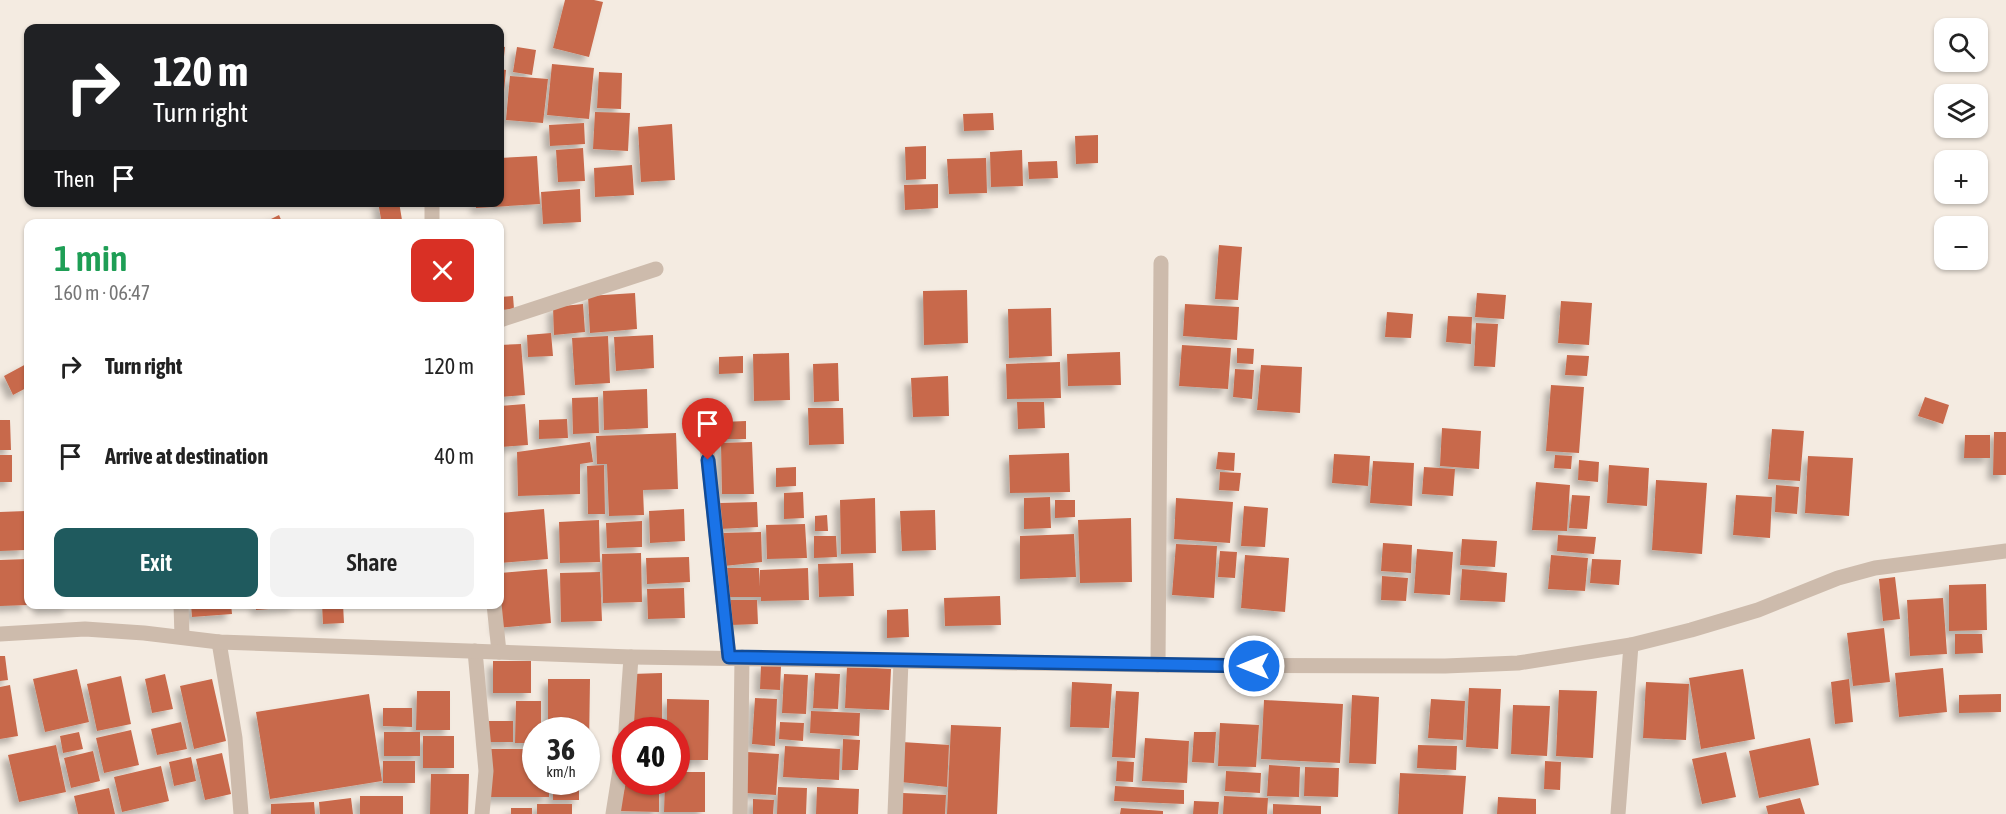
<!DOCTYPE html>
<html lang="en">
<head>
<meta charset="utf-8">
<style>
	:root { --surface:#fff; --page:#f2f2f2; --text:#222; --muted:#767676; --accent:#1f5a5e }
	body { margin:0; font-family:"Asap Condensed",sans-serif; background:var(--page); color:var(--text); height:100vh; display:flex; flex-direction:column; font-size:22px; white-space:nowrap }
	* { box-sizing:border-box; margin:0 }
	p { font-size:20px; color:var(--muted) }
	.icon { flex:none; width:33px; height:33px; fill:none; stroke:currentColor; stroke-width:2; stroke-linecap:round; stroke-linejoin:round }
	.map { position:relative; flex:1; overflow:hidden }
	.details { position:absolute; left:24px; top:219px; width:480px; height:390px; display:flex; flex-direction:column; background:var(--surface); border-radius:12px; box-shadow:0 2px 4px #0004 }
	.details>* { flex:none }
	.top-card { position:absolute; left:24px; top:24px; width:480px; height:183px; border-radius:12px; box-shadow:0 2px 4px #0004; background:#202124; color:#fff; overflow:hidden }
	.controls { position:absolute; left:1934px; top:18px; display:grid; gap:12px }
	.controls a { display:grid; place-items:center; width:54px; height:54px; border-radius:12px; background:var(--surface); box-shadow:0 2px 4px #0004; font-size:30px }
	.speed { position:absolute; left:522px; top:717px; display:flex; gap:12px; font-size:30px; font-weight:700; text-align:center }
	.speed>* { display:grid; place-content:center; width:78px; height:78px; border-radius:50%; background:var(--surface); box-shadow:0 2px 4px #0004; line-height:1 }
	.speed small { font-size:15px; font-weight:400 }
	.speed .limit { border:9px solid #d22; background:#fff; color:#111 }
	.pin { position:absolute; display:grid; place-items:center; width:51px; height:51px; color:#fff; margin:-62px -26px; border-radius:50% 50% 50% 0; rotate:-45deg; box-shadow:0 0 6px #0007 }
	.pin .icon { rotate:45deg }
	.me { position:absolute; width:66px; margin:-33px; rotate:270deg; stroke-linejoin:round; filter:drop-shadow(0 0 4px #0008) }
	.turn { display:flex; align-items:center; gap:21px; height:126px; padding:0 30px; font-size:27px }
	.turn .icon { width:78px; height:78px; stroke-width:2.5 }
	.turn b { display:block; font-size:42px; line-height:51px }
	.then { display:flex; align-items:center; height:57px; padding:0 30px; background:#0003; gap:12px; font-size:22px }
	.round { display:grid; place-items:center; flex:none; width:63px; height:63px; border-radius:12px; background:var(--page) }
	.overview { display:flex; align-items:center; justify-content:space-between; height:102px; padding:0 30px }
	h1 { font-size:36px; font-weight:600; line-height:45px; color:#1e9e55 }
	.primary-button { display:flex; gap:12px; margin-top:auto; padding:12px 30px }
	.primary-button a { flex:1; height:69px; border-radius:12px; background:var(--accent); color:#fff; font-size:24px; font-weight:600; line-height:69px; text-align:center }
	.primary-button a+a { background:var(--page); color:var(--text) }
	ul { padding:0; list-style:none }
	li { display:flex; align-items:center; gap:18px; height:90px; padding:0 30px }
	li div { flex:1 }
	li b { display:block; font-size:22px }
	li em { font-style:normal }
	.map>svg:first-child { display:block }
	.building { fill:#c8694b; filter:url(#shadow) }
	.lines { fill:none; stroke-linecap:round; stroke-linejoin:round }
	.minor { stroke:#cdbbac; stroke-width:15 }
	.tertiary { stroke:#cdbbac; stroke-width:15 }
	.route-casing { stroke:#114b97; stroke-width:15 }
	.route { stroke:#1a73e8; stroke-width:10 }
</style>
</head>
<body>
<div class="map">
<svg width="2006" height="814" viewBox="0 0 2006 814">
	<defs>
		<filter id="shadow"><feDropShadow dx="-5.5" dy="5.5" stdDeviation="3" flood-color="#0004"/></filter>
	</defs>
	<rect width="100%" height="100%" fill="#f4ebe1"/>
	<path class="building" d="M565,0H594L603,2L589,57L553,48Z
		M500,46L505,47L503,66H500Z
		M517,47L536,50L532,75L513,72Z
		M552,64L594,68L589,119L547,115Z
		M500,69L506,70L503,102H500Z
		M599,72L622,73L621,109L597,108Z
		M510,76L548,79L543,123L506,120Z
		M595,112L630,113L628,151L593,149Z
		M993,113L994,130L964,131L963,114Z
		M584,123L585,144L550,146L549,125Z
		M672,124L675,180L641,182L638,127Z
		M1098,135V163L1076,164L1075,136Z
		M926,146V179L906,180L905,147Z
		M583,148L585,181L558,182L556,150Z
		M1022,150L1023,186L991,187L990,152Z
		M537,156L540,204L476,208V202H500V158Z
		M986,158L987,193L949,194L947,159Z
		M1057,161L1058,178L1029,179L1028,162Z
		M632,165L634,195L595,197L594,168Z
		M938,184V208L905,210L904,185Z
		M580,189L581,222L543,224L541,192Z
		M378,202H399L402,220L382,224Z
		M279,215L283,224H261Z
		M1219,245L1242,247L1238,300L1215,299Z
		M967,290L968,343L924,345L923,291Z
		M635,293L637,329L590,333L588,296Z
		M1477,293L1506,295L1504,319L1475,317Z
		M513,296L514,309L500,310V297Z
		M1561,301L1592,303L1589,345L1558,343Z
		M583,304L585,332L554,335L553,307Z
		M1185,304L1239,307L1237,340L1183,336Z
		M1051,308L1052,356L1009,358L1008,309Z
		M1387,312L1413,314L1411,338L1385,337Z
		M1448,316L1472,317L1471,344L1446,342Z
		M1476,323L1498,324L1495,367L1474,366Z
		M551,333L553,356L528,357L527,335Z
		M653,335L654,368L616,371L614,337Z
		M608,336L610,383L575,385L572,338Z
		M521,344L525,395L500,397V345Z
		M1182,345L1231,348L1228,389L1179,386Z
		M1237,348L1254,349L1253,364L1237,363Z
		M1120,352L1121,385L1068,386L1067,354Z
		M789,353L790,400L754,401L753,354Z
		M1567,355L1589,356L1587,376L1565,375Z
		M743,356V373L719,374V357Z
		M1060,362L1061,398L1007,399L1006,364Z
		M28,363V387L13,395L4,376Z
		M838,363L839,401L814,402L813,364Z
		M1261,365L1302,367L1300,413L1257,410Z
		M1235,369L1254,370L1252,399L1233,397Z
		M948,376L949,416L913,417L911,378Z
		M1551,385L1584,387L1579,453L1546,451Z
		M647,389L648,428L604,430L603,391Z
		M598,397L599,433L573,434L572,398Z
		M1925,397L1949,405L1943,424L1918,416Z
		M1017,402H1044L1045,428L1018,429Z
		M525,404L528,445L500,447V406Z
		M808,408H843L844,444L809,445Z
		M567,419L568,438L539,439V420Z
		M0,420H10L11,450H0Z
		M746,421V439H722V422Z
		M1442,428L1481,431L1479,469L1440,466Z
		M1772,429L1804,431L1800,481L1768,479Z
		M1994,432H2006V475H1993Z
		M676,433L678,489L643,490L644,515L609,516L607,464H597L596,436Z
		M1965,435H1990V458H1964Z
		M590,442L593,462L580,464V494L518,496L517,452Z
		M752,442L754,494H722L721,443Z
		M1218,452L1235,453L1234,471L1216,469Z
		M1069,453L1070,492L1010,493L1009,455Z
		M1334,454L1370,456L1368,486L1332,483Z
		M0,455H12V482H0Z
		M1555,455L1572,456L1571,469L1554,468Z
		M1808,456L1853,458L1849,516L1805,513Z
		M1579,460L1599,462L1598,482L1578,480Z
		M1373,461L1414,463L1412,506L1370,503Z
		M604,465L605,514H588L587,466Z
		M1609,465L1649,468L1647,506L1607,503Z
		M796,467V486L776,487V468Z
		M1424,467L1455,469L1453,496L1422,494Z
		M1220,472L1241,473L1239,491L1219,490Z
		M1656,480L1707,483L1702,554L1652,550Z
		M1536,482L1570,485L1567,531L1532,530Z
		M1776,485L1799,487L1797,514L1775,512Z
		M803,492L804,518L784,519V493Z
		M1572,495L1590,496L1587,529L1569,528Z
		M1736,495L1772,497L1770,538L1733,535Z
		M1050,497L1051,528L1024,529V498Z
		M875,498L876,553L841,554L840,500Z
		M1176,498L1233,502L1230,543L1174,539Z
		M1055,500H1075V517L1055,518Z
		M757,502L758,527L719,529V503Z
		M1244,506L1268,508L1265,547L1241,546Z
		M544,509L548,559L500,563V513Z
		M684,509L685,541L650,543L649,511Z
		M935,510L936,550L902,551L900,511Z
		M26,511V550L0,551V512Z
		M827,515L828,531H815V516Z
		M1131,518L1132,582L1080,583L1078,520Z
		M599,520L600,562L560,563L559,522Z
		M642,521V547L607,548L606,523Z
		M805,524L807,558L767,559L766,525Z
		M761,532L762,562L724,566L723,533Z
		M1074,534L1076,577L1020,579V536Z
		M1558,535L1596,537L1594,554L1557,551Z
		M814,536H836L837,557L814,558Z
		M1462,539L1497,541L1495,567L1460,565Z
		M1383,543L1412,545L1411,573L1381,571Z
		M1176,544L1217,546L1214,598L1172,595Z
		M1417,549L1453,552L1450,595L1414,593Z
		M1220,551L1237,552L1235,578L1218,577Z
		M641,553L642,602L603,603L602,554Z
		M1245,555L1289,558L1285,612L1241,608Z
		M1551,555L1588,558L1585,591L1548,589Z
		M689,557L690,582L647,584L646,558Z
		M28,559V605L0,606V560Z
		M1592,559L1621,560L1619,585L1590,583Z
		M853,563L854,596L819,597L818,564Z
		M724,568H759L760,587V570L808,568L809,600L761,601V597H725Z
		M547,569L551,623L497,628L500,604V573Z
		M1462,569L1507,573L1505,602L1460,600Z
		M600,572L602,621L561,622L560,573Z
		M1382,576L1408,578L1406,601L1381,600Z
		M1895,577L1900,619L1883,621L1879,579Z
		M1986,584L1987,630L1949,631V585Z
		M684,588L685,618L648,619L647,589Z
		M1000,596L1001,625L945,626L944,598Z
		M1943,598L1947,654L1910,656L1907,600Z
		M730,600H757L758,624L731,625Z
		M39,604H69V608L39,609Z
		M191,604H231L232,614L192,617Z
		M256,604H296V607L256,610Z
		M322,604H343L344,623L323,624Z
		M908,609L909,637L887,638V610Z
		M1884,628L1890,682L1853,686L1847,633Z
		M1955,634H1982L1983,653L1955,654Z
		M0,656H5L8,680L0,681Z
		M493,661H531V693H493Z
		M761,665L781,666L780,690L760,689Z
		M847,666L891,669L889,710L845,708Z
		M1943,668L1947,712L1899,717L1895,673Z
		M77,669L89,722L45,732L33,679Z
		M1743,669L1755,739L1701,749L1689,678Z
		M662,673V726H630L632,674Z
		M815,673L840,674L838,709L813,708Z
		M165,674L173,709L152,713L145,679Z
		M784,674L808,675L806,714L782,713Z
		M121,676L131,724L97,731L87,684Z
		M212,679L226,741L194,749L180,686Z
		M548,679H590L589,747H586V730H548Z
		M1849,679L1853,722L1835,724L1831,682Z
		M1072,682L1112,684L1109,728L1070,727Z
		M1646,682L1689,684L1686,740L1643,738Z
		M10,685L18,736L0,739V687Z
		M1469,688L1501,689L1498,749L1466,747Z
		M1559,690L1597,691L1593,758L1556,756Z
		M417,691H450V730H416Z
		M1116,691L1139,692L1135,758L1112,757Z
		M369,694L382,781L270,799L256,712Z
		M2001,694V712L1959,713V695Z
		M1352,695L1379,697L1376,764L1349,763Z
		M755,698L777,699L775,746L752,744Z
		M667,699L709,700L708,760H676V730H667Z
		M1431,699L1465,701L1463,740L1428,738Z
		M1264,700L1343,704L1340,763L1261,759Z
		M516,701H541V730H536V743H515Z
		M1513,705L1550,706L1547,756L1511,754Z
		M383,708H412V727L383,726Z
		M811,711L860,713L859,736L810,733Z
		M487,721H513V742H486Z
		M181,722L187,749L157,755L151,729Z
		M780,722L804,723L803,741L779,739Z
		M1220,723L1259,725L1256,767L1218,766Z
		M951,725L1001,727L997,814H947Z
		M131,730L139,765L104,773L96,738Z
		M79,732L83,749L63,753L60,736Z
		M384,732H420V756H384Z
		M1194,732H1216L1214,763L1192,762Z
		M423,736H454V768H423Z
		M1145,738L1189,741L1187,783L1142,781Z
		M1810,738L1819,785L1759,798L1749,751Z
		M843,739L860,740L858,770H842Z
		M902,742L949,745L947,787L901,782Z
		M56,745L66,792L19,802L8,755Z
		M1418,745L1457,746L1456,770L1417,768Z
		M785,746L840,749L839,780L783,777Z
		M490,749H536V782H549V797H489Z
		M93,751L100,781L71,788L64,758Z
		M747,752L779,754L776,795L745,793Z
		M1726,752L1736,797L1702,804L1692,759Z
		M222,753L231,794L205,800L196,759Z
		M191,757L196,781L174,786L169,762Z
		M383,761H415V783H383Z
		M1117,761L1134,762L1133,782L1116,781Z
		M1545,761L1561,762L1560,790L1544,789Z
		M1269,765L1300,767L1299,797L1267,796Z
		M161,766L169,801L122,812L114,777Z
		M1305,767L1339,768L1338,797L1304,796Z
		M1226,771L1261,773L1260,793L1225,791Z
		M676,772H705V812H664L665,782H676Z
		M1400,773L1466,776L1463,814H1398Z
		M431,774H469L468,814H430Z
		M553,782H579V800H553Z
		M626,782H659V812L619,811Z
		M1115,786L1184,790V804L1114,801Z
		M778,787L807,788L806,814H777Z
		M817,787L859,789L858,814H816Z
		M109,788L115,814H78L74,796Z
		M903,793L946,795L945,814H902Z
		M360,796H403V814H360Z
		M1224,796L1268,798L1267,814H1223Z
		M1498,797L1536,799V814H1497Z
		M351,798L353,814H320L319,802Z
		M1800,798L1805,814H1768L1766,806Z
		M753,799L774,800L773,814H753Z
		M1194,801L1219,802L1218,814H1193Z
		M314,802L315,814H271V804Z
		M537,804H572V814H537Z
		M1273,804L1321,806V814H1273Z
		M511,808H532V814H511Z
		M1121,808L1163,811V814H1120Z"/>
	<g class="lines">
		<path class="minor" d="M432,202V224
			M500,320L656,269
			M706,438L729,657
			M181,604L182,637
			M494,604L499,652
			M219,642L235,738L241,814
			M475,651L486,771L482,814
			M1158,665L1161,263
			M626,730L631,657
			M613,814L626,732
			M740,814L742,657
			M895,814L901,661
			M1618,814L1631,645"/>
		<path class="tertiary" d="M0,634L85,629L144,633L219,642L631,657L1158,665L1445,666L1518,663L1631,645L1691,630L1758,610L1838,578L1875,568L2006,551"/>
	</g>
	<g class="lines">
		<g class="route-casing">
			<path id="route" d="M708,460L729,657L1254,666"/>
		</g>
		<use href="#route" class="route"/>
	</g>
</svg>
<div class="controls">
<a><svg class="icon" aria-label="search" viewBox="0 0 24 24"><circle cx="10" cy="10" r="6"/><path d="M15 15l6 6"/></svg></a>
<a><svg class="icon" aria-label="layers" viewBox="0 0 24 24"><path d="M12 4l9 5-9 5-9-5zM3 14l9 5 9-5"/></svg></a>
<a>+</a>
<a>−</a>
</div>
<div class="speed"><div>36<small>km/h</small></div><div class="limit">40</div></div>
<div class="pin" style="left:708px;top:460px;background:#d93025"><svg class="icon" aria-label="arrive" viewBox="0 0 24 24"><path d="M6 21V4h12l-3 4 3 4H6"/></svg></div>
<svg class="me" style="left:1254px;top:666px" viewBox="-20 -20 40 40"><circle r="17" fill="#1a73e8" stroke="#fff" stroke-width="3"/><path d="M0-11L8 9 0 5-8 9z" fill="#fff"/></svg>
<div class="top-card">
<div class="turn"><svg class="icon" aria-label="right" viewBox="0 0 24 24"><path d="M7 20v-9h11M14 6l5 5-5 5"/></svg><div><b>120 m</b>Turn right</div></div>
<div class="then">Then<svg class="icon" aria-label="arrive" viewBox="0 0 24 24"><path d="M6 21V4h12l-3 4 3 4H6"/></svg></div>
</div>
<section class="details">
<div class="overview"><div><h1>1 min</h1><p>160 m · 06:47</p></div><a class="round" style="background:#d93025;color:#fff"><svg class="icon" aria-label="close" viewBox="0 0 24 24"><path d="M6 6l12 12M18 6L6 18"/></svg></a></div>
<ul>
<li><svg class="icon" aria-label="right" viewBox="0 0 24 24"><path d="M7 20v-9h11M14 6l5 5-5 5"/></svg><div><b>Turn right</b></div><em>120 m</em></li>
<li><svg class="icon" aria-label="arrive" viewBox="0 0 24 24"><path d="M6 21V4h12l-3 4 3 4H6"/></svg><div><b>Arrive at destination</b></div><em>40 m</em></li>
</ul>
<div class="primary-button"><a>Exit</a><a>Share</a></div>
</section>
</div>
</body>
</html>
